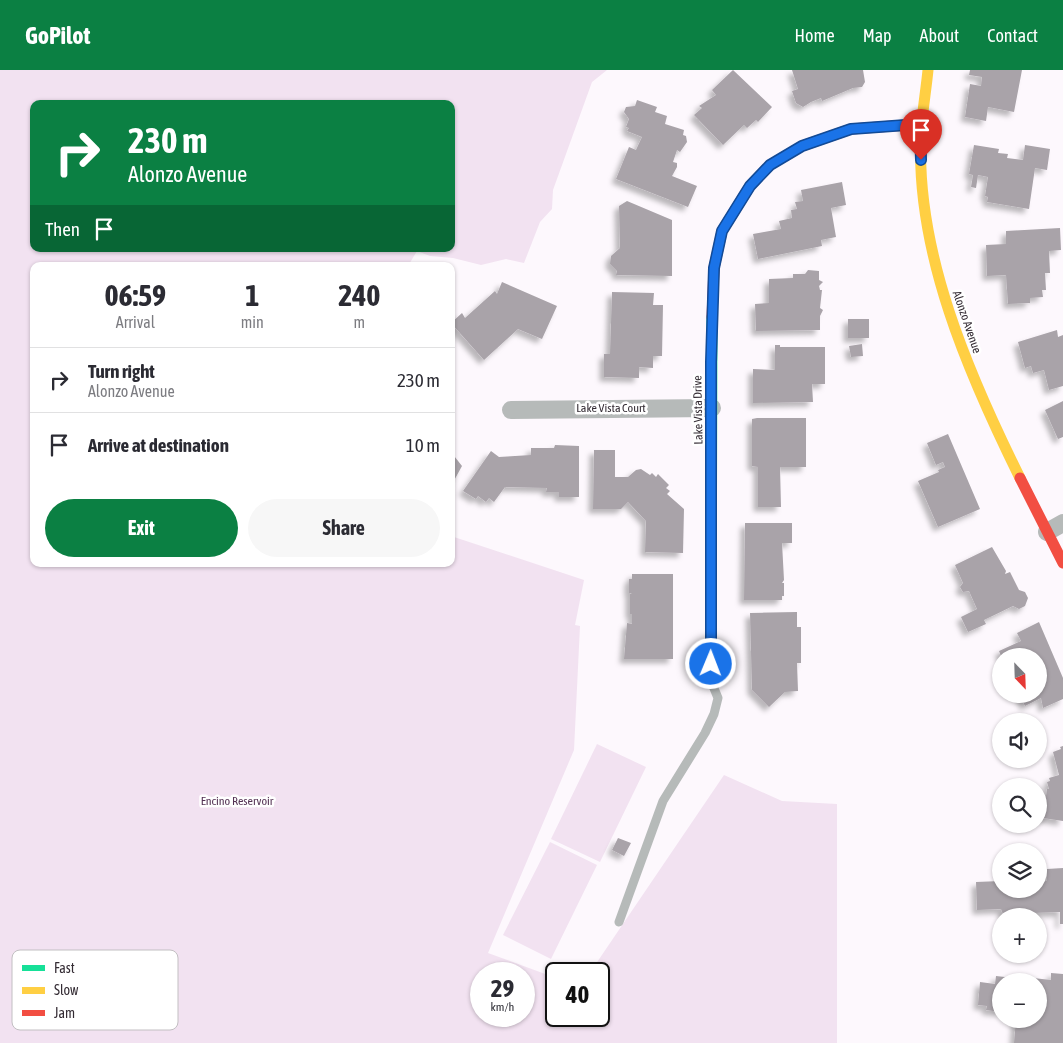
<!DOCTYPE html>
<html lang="en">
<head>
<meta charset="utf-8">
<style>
	:root { --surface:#fff; --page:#f7f7f7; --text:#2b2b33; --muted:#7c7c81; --line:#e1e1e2; --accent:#0b8043 }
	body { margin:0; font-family:"Asap Condensed",sans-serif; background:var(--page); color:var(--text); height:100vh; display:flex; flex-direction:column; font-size:19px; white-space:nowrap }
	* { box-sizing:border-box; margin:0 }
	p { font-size:16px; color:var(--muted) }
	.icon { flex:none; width:28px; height:28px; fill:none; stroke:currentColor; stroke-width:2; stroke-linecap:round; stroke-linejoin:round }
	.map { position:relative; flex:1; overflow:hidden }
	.sheet { position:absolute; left:30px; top:192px; width:425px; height:305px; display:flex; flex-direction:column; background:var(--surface); border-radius:10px; box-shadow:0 1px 4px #0004 }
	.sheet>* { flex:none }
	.top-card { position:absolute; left:30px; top:30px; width:425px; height:152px; border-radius:10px; box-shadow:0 1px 4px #0004; background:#0b8043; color:#fff; overflow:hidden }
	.needle { width:32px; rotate:157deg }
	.buttons { position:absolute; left:992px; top:578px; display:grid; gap:10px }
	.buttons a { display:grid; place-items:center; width:55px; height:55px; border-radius:50%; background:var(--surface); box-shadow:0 1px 4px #0004; font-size:25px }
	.speed { position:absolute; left:470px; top:892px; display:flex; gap:10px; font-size:25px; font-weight:700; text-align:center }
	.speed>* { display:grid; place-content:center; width:65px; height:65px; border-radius:50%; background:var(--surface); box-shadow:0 1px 4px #0004; line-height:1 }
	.speed small { font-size:12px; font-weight:400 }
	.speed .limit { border:2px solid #111; border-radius:8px; background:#fff; color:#111 }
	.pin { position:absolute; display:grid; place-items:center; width:42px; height:42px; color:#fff; margin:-51px -21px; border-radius:50% 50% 50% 0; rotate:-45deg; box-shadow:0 0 5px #0007 }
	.pin .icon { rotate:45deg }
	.me { position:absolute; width:55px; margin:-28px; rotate:1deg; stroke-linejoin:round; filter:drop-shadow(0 0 4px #0008) }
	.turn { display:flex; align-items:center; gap:18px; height:105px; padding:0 15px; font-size:22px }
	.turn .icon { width:65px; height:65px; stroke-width:2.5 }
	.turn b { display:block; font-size:35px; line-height:42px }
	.then { display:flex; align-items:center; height:48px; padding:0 15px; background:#0003; gap:10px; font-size:19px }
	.eta { display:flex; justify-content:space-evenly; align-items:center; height:85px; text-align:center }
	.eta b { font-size:30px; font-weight:700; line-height:35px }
	.primary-button { display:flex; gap:10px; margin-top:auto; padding:10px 15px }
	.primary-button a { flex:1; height:58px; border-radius:30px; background:var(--accent); color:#fff; font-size:20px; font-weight:700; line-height:58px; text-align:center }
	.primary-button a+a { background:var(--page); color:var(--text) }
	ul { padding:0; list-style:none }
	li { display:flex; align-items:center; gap:15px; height:65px; padding:0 15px; border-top:1px solid var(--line) }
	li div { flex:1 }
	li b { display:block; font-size:19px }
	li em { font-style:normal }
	header { display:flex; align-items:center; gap:30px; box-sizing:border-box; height:70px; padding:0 25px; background:var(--accent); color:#fff }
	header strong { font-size:24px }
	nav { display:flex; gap:28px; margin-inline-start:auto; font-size:18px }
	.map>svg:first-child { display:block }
	.green { fill:#f2e2f1; fill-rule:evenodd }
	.building { fill:#a9a3a9; filter:url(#shadow) }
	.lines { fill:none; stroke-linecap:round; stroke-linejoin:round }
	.lane { stroke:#b6bab9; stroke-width:9 }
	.street { stroke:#b6bab9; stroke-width:18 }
	.fast { stroke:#16e098; stroke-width:11 }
	.slow { stroke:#ffcf43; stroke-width:11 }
	.jam { stroke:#f24e42; stroke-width:11 }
	.route-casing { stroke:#114b97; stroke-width:12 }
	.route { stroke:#1a73e8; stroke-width:9 }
	.labels { text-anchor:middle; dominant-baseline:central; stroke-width:5; stroke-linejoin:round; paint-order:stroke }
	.street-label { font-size:12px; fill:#332b33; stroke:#fff }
	.park-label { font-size:12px; fill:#533153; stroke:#fff }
	.key { fill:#fff; stroke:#c2bfc2; stroke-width:1 }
	.key-label { font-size:14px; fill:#332b33 }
</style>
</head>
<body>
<header>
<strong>GoPilot</strong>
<nav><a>Home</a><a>Map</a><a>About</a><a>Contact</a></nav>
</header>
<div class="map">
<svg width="1063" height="973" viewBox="0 0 1063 973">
	<defs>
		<filter id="shadow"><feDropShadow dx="-4.5" dy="4.5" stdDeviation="2.5" flood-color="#0004"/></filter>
	</defs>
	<rect width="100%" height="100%" fill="#fdf8fd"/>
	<path class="green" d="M0,0H607L592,12L553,120L552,139L540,152L524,193L506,189L481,195L453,188L430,186L417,181L408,196H34V494H451V466L584,510L575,555L580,556L574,680L488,883L556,908V946H599V904H589L724,705L782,731L837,734V973H0ZM34,34H451V179H34ZM481,904H524V946H481Z
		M597,674L646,697L600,792L551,769Z
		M550,772L597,795L551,889L503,865Z"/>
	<path class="building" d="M733,0L772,37L758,52L756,50L747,58L744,55L723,75L694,45L702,38L699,36L716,25L712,20Z
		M792,0H863L865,12L862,17L853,18L822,31L821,28L811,32L803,37L796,33L792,21L798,19Z
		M970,0H1022L1014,42L988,37L986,51L965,47L970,14L981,16L982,7L969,5Z
		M637,30L657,37L655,42L667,46L665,54L684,60L683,65L686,66L687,72L680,82L677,80L673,92L677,93V97L672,106L697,116L688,137L616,109L629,77L636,80L642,67L627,61L629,58L626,57L629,49L624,42L626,37L635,36Z
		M974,75L999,79L998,83L1008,84L1007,88L1023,90L1025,75L1050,79L1047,100L1035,98L1029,139L987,132L988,127L985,126L988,107L978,105L976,118L971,117L973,105L969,104Z
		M842,112L846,135L831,138L836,167L821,170L822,176L758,189L753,164L781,159L779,151L792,148L791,140L797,139L795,132L803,131L801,120Z
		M627,131L672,150V206L616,205L617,201L610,194L611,186L620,178L619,136Z
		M1060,158L1061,180L1049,181L1050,203H1045L1046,220H1042L1043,227L1030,228V233L1008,234L1006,205L987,206L986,175L1006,174V161Z
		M808,200L819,201V210L823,212L819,216L820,220H822L820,238L823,240L820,246V260L756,261L755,234L769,233V209L793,208V204H805Z
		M502,212L557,236L542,269L518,259L484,290L451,253L462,243L465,248L495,221L497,224Z
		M612,222L654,223L653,235H663L662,286H653V298L639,297V308L604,307V284H610Z
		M848,249H869V268H848Z
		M1057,260L1058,267L1063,265V316L1049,320L1044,300L1033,303L1031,296L1025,298L1018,272Z
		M862,274L863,286L851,287L849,276Z
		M775,275H780V277H825V314H812L813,332L753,333V299L775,300Z
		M1063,331V367L1058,369L1045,340Z
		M757,348H806V397H780L781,437H758V397L752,396V349Z
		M948,364L980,439L938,457L918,411L939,402L938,400L945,397L943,392L936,395L927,373Z
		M555,375L579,376V427H559V422H546L547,418L505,417L494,432L489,428L486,432L478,426L476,429L463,421L491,381L499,387L531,385V378H554Z
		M594,380H615V407H628L636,400L641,399L650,405L652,403L656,407L658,404L669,415L666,418L670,421L667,424L684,439L683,483L645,482L646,451L628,432L621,439H593Z
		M451,382L462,396L451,416Z
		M745,453H792V473H782L784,510L782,513H784V526H782V530H744Z
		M992,477L1006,501L1005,504L1010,502L1019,520L1025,522L1028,528L1025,536L1019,539L1013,536L984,550L986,554L968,562L961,547L977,539L969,521L963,522L960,517L963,513L955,495Z
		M632,504H673V589H624L627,553L632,554V544H630V524L632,523H629V509H632Z
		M797,542V557H801V593H797L798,621L785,622L769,637L752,620L750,543Z
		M1039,552L1063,608V629L1043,638L1041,628L1025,636L1019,624H1039V586H1001L999,581L1021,571L1017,563Z
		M1063,676V751L1043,748L1047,719H1049L1047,712L1050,711L1049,708L1059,705L1053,682L1061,679L1060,677Z
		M618,768L631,773L624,786L612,780Z
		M1063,798V854H1060V842L1003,844L1001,839L977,840L976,812L1001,811V819H1039V811H1047V799Z
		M1051,903L1063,904V973H1014L1016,949H1039V911H1033V908L1051,910Z
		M996,906L1031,910L1001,911V942L986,940L987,936L978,935L980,912L995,914Z"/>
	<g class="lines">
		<path class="lane" d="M619,852L663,731L705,663L714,644L718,628L711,611"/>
		<path class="street" d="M511,340L712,338
			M1047,462L1063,453"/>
		<path class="fast" d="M711,610L712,247"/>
		<path class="slow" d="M928,0C926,21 922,43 921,64C915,182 969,305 1020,408"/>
		<path class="jam" d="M712,247L714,198L722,161L750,116L770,95L802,76L851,59L920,54
			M1020,408L1063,493"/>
	</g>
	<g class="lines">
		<g class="route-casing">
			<path id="route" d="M711,594V292L714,198L722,161L750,116L770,95L802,76L851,59L920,54L921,90"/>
		</g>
		<use href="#route" class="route"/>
	</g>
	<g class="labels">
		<g class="street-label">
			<text transform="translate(967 252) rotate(71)">Alonzo Avenue</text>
			<text x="611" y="338">Lake Vista Court</text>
			<text transform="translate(698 340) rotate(-91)">Lake Vista Drive</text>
		</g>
		<g class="park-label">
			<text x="237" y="731">Encino Reservoir</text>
		</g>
	</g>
	<rect x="12" y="880" width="166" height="80" rx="8" class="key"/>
	<rect x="22" y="895" width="23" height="6" fill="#16e098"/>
	<rect x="22" y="917" width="23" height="7" fill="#ffcf43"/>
	<rect x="22" y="940" width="23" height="6" fill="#f24e42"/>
	<g class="key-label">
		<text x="54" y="903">Fast</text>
		<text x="54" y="925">Slow</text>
		<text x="54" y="948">Jam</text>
	</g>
</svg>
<div class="buttons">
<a><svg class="needle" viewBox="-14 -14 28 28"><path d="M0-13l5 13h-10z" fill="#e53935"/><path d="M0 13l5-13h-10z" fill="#7c7c81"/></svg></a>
<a><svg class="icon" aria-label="sound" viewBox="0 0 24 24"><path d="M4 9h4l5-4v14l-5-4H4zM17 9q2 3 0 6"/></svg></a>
<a><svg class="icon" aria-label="search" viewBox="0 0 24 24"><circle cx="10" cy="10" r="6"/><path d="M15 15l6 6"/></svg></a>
<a><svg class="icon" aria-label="layers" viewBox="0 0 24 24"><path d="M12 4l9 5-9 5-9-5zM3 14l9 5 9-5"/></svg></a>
<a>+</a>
<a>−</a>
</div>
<div class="speed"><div>29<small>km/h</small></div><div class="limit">40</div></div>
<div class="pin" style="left:921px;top:90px;background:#d93025"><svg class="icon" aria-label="arrive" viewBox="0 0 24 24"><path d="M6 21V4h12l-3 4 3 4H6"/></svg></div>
<svg class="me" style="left:711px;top:594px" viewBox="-20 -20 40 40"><circle r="17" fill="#1a73e8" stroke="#fff" stroke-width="3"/><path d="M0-11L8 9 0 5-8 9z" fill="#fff"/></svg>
<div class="top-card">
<div class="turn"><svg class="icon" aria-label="right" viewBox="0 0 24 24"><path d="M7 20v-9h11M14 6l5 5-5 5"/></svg><div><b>230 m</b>Alonzo Avenue</div></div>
<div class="then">Then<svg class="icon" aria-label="arrive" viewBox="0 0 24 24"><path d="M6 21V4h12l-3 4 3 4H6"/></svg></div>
</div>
<section class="sheet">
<div class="eta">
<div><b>06:59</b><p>Arrival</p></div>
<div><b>1</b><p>min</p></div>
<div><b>240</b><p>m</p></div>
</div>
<ul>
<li><svg class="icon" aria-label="right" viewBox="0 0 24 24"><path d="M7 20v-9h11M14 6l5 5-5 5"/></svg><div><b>Turn right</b><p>Alonzo Avenue</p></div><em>230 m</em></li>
<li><svg class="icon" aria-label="arrive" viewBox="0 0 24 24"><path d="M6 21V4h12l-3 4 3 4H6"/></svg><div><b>Arrive at destination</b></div><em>10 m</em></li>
</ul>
<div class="primary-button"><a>Exit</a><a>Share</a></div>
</section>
</div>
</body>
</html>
